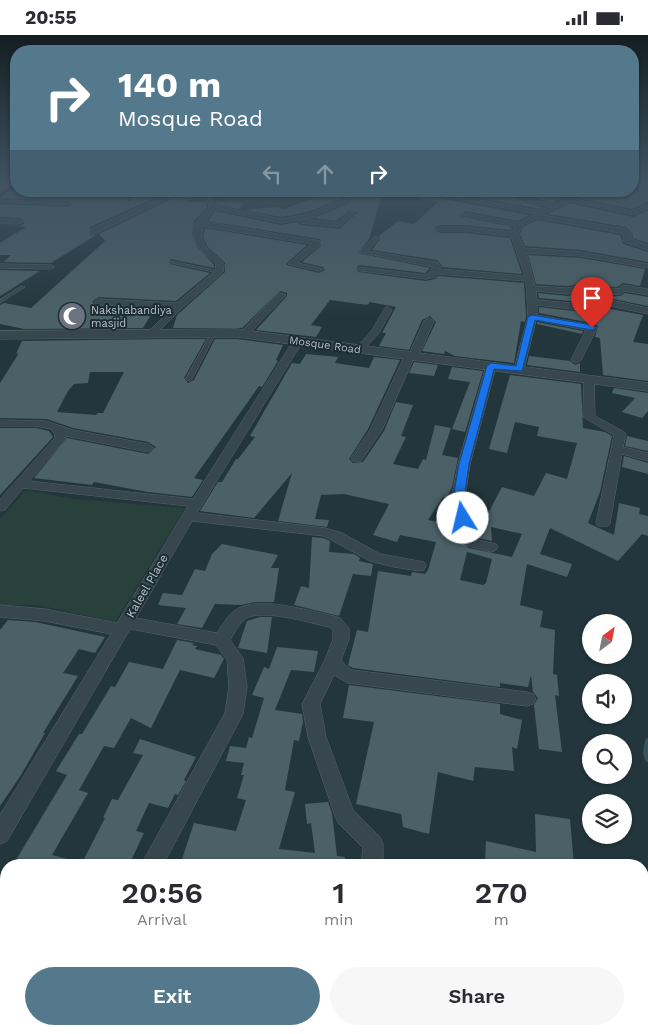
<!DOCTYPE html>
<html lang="en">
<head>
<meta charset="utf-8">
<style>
	:root { --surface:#fff; --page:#f7f7f7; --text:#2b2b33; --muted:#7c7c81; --accent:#55798c }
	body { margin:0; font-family:"Work Sans",sans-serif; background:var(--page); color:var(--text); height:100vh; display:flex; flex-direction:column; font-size:19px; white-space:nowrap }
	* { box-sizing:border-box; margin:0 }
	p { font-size:16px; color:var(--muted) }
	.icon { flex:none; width:28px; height:28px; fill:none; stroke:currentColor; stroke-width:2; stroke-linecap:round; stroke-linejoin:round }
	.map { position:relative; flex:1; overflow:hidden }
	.panel { position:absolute; left:0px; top:824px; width:649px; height:176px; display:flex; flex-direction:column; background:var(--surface); border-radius:20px 20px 0 0; box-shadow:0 1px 4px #0004 }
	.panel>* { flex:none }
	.banner { position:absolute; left:10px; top:10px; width:629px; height:152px; border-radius:20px; box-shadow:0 1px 4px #0004; background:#55798c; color:#fff; overflow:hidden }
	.needle { width:32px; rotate:32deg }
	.fabs { position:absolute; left:582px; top:579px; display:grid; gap:10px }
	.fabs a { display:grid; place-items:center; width:50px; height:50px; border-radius:50%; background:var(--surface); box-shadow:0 1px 4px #0004; font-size:25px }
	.pin { position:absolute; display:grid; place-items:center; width:42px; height:42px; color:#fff; margin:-51px -21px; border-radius:50% 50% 50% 0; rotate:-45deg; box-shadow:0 0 5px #0007 }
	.pin .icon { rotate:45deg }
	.me { position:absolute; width:55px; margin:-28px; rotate:351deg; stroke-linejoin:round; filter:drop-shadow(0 0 4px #0008) }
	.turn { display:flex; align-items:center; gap:18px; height:105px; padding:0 25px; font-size:22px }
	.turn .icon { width:65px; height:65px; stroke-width:2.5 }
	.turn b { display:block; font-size:35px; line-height:42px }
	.lanes { display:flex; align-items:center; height:48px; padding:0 25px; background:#0003; justify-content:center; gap:25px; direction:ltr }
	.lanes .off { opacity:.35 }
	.eta { display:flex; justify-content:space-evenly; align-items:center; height:85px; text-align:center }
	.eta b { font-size:30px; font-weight:600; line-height:35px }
	.primary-button { display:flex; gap:10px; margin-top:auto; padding:10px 25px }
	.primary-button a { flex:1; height:58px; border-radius:30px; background:var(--accent); color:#fff; font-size:20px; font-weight:600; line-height:58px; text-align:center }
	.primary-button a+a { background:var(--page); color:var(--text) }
	.status { display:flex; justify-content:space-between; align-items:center; height:35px; padding:0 25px; background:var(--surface); direction:ltr }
	.status svg { height:14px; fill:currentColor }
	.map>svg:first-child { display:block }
	.green { fill:#28413a }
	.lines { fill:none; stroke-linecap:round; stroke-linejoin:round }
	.stream { stroke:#355661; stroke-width:6 }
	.building { fill:#4c6167; fill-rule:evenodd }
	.service-casing { stroke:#55656a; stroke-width:1 }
	.minor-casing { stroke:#55656a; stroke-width:1 }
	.tertiary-casing { stroke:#55656a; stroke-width:1 }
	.secondary-casing { stroke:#55656a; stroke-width:1 }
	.trunk-casing { stroke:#425257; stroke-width:1 }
	.service { fill:#37474d; fill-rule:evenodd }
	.minor { fill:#37474d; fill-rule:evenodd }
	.tertiary { fill:#37474d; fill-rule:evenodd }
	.secondary { fill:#455860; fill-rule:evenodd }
	.trunk { fill:#646260; fill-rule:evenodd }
	.route { fill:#1a73e8; stroke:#114b97 }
	.labels { text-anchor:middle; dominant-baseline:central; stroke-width:4; stroke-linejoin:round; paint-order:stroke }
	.far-poi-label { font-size:11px; fill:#b3c2c8; stroke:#1c2c31; text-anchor:start }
	.far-street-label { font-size:11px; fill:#b3c2c8; stroke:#1c2c31 }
	.street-label { font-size:12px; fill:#b3c2c8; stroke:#1c2c31 }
</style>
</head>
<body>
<div class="status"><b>20:55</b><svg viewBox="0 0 49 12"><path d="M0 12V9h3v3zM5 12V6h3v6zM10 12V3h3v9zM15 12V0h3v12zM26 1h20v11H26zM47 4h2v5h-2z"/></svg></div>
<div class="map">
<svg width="648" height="999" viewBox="0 0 648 999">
	<rect width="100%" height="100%" fill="#23363c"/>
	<path class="green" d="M215,156H331L280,172L218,164Z
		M26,455L74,464L185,473L115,587L38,570H0V484Z"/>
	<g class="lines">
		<path class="stream" d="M648,706L646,718L648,724"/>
	</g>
	<path class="building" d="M633,154L648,157V167L632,174L579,163L589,156H632Z
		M9,156H134L127,161L128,167L141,158L159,161L90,192V199L96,200L51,228L4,227L11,220H0V208L26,192L0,190L20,191L25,188L20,183L0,182V169L67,172L71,170L67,166L0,163Z
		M333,156H383L369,204L358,218L430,233L425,238L359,230L357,232L358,237L426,246L435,244L438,241L524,248L526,281L525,287L521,286L514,328L455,321L445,316L444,319L422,316L436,287L430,281L422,285L409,315L379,311L386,298H382L396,272L370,267L367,270L330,265L311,290L322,292L316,302L256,295L287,261V258L280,256L242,293H173L177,280L225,237V228L208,212L203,203L205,193L307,210L287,228L286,230L319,238L325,235L323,232L302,227L321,211L320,204L208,186L215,176L281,190L297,187L301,190L339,194L356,179L357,177L349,176L336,186L314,183L349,168L351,165L347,161L308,177L281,182L245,175L275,172L284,174Z
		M441,156H494L543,173L540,174Z
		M518,156H575L552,168L535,163L533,160Z
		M418,159L529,180L518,186L465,176L460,181L512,192L511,195L465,190H440L434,193L440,198H465L510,203L522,239L442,232V230L437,225L372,215L380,204L379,201L398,186L414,189L438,167L417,163Z
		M174,163L191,164L187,167H206L207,172L194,186L192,199L197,211L214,230V233L171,224L169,226L170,229L210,238L176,266L98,262L92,267L98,272L168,275L163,279L152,278L143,293L24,294L0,289V270L4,268L31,273L105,206L99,199Z
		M216,167H225L245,168L238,174L216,169Z
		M569,168L633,182L648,175V208L633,203L632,198L626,192L548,179Z
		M537,185L620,200L623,209L648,217V227L581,215L525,211L520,199L523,192Z
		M528,220L581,223L645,234L640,251L623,248L617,252L579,249L567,251L536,249Z
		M0,235L40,236L0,261Z
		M538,258L567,261L579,259L598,261L587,262L582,267L539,263Z
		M625,258L648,262V271L604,262L620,261Z
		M594,271L643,280L633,307L648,309V346L603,340L600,303L595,302L598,291L592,288L539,278V272L582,277L591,275Z
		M537,287L583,296L582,299L537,289Z
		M168,304H206L184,343L188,348L194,345L215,304H237L283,310L276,325L278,326L262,352L259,351L194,443L203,445L192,462L148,457L94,447L92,450L34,443L67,403L148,419L156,412L148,407L73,393L47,384L0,383V348L19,318L16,319L22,306ZM90,337H124L103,378H98L96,380L57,377L68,356L74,349L88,348Z
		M306,319L338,322L335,328L369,333L374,322L400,325L368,394L349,424L353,428L363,427L384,396L396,367L413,370L401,401L406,402L393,429L418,434L423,424L426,425L435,390L451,393L442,420L458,423L452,452L447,462H443L428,485L457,491L468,513L512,522L522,499L491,492L492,506L479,503L476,494L480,483L485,484L502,452L534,461L546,438L567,444L577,408L537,401L539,392L515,387L507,418L489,414L510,340L581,349L583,393L605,397L612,401L600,457L588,488L614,500L619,468L640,473L639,479L648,481V501L642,499L618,526L550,493L540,519L572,529L567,542L527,529L520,570L543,576L540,592L555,595L553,639L557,640L559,661L555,660L562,717L539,714L534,670L538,663L533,657L531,640L528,652L500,648V652L353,633L348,630L357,595L368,597L378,536L411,541L412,537L425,539L428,535L436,507L400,500L397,507L373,500L389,469L344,459L321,460L315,484L329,485L327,492L278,486L292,438L254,483L200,476L218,447H222L236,424H238L255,402L250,401L292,328L300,329ZM467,517L492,524L486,548L483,550L460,545Z
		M529,321L570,326L575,330L580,328V337L527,330Z
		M414,327L438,330L434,341L409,338Z
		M452,332L483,336L465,397L452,394L470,347L448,344Z
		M614,353L648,358V376L642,383L622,377L635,363L612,358Z
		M0,393H36L49,396L53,402L0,460Z
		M627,401L648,406V416L625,411Z
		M624,421L648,428V439L622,432Z
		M312,502L323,503L330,506L329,517L354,519L360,523L359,526L373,529L371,541L353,539L339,581L294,570L301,551L309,553Z
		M222,509L278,520L271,533H279L274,567H255L241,570L215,569L202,593L177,589L186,573L158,570L163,558L182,560L195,534L205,536L212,519Z
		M260,582H272L267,618L238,613L247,586Z
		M8,585L35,587L105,602L95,618L79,614L63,638L78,641L43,698H45L21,740L0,771V595Z
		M177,605L194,608L192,610L197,611L195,614L221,620L224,624L214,643L180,635L151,693L131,683L114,713L104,711L79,755L88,758L52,820L75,826L74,830H13L67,740L56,736L79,699H82L111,651L115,652L129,627L163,634Z
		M277,612L318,616L314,637L291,635L275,675L302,679L303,687L299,706L294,705L285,755L295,757L279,814L315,818L311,788L307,789L305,769L328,767L332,778L337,821L345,822L344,830H180L194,788L236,796L246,765L237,763L244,740H241L244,728L226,726L230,711L246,713L249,702L252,703L264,663L252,660L264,632L269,634Z
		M349,650L500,669V679L522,685L517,714L512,712L514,736L475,732L473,746L438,737L429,799L403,792L401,779L356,769L374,687L343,683Z
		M140,704L196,722L184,745L186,746L178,760L175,759L168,773L149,768L136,796L144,798L129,830H81L105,783H103L112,764L118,765L143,720L133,718Z
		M535,779L570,784L574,830H485L486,806L536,817Z"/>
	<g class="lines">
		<g class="service-casing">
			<path id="service" d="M138,156H141L130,165H128V163Z
				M0,165L67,168L69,169L67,170L0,167Z
				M171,226L219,236L221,237L219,238L172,228H171Z
				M22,251L25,252L0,268V265Z
				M212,297L216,298L192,344L189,346L187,345L186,344Z"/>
		</g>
		<g class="minor-casing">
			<path id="minor" d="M138,156L206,160L204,156H210L215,171L281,184L309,179L346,163L349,165L348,166L313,182L304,184L337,188L350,177L355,178L339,192L301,188L298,185L281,188L214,174L205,187L320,206V210L298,228L323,234L319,236L288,229L311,209L203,191L201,203L207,213L224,229L223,237L182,273L156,299H150V295L172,273L98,270L94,267L98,264L177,268L215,236L216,229C205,219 186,203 196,187C199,183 205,177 209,172L207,164L174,161L97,198H91V194L166,160Z
				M414,156H429L540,176L549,172L528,167L527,164L496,156H509L533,162L534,165L550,169L551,171L579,156H587L574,164L632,176L648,169V173L633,180L569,166L542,180L626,194L631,199V204L648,210V215L624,207L623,200L621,198L537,183L522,191L518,199L524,213L581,217L648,229V233L581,221L526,218L535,251L567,253L579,251L602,254H618L623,250L648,254V260L625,256L620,259L602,260L579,257L567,259L536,256L537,265L582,269H584L587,264L601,263L648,273V279L601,269H593L591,273L582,275L537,270V280L592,290L597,293L581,325L576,328L571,325L586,295L536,285L524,334L519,337L515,336L514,334L528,281L526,246L437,239L435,242L426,244L362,236H359V232L425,240L429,238L433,232L359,217L375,201L379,203L368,216L437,227L441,231L439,234L525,241L511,201L465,196H440L436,194L440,192H465L512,197L515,191L462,180L465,178L518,188L535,179Z
				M0,184L20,185L23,187L20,189L0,188Z
				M0,229L51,230L55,232L51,234L0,233Z
				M279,258L286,260L247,301H241V297Z
				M388,272L392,275L379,298L362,317H356V313L372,295L385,273Z
				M429,283L434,286L418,322L413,325L382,395L361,426H353L351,423L370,395L404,322L409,319L424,286Z
				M298,303L303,306L197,478L325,493L342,498L380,519L419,526L424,527L426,531L424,535L419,536L394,532L370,526L324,501L192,486L136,583L217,598C222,591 227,581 234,576C256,559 308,576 334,581L340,583L349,593V604L341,625L345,630L352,635L527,657L533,659L536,664L533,669L527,671L348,648L334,640L320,669L326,702L353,775L380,802L383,809V830H361L363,813L338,788L335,781L308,702L302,669L325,625L333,604V595L329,592C311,588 257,572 244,585C238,590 234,599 230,605L243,623L247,652L243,679L163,830H141L225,678L229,652L227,625L216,610L130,594L7,806L0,809V780L111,599L45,586L0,582V570L45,574L117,588L188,471L23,453L5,475L0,476V464L55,403L54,398L50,394L36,391H0V385L46,386L73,395L148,409L154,413L148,417L66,401L65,405L29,446L193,464L293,306Z
				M491,328L496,331L470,429L464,470L478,505L496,509L498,512L496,515L491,517L468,511L450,470L458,429L486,331Z
				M589,341L594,344L595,381L624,397L626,399L623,412L648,418V426L622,419L610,488L608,491H598L596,488L614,400L583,382L584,344Z
				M43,994H69L67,999H41Z"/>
		</g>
		<g class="tertiary-casing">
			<path id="tertiary" d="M237,294L648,348V356L237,302L0,304V296Z"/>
		</g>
		<g class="secondary-casing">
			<path id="secondary" d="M632,146L648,149V155L632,152Z"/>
		</g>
		<g class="trunk-casing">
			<path id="trunk" d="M9,144H16V148L0,157V149Z"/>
		</g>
		<use href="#service" class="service"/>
		<use href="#minor" class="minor"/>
		<use href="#tertiary" class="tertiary"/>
		<use href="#secondary" class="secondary"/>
		<use href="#trunk" class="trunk"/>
	</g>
	<linearGradient id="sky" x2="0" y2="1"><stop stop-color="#131e21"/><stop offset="0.51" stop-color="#3f5261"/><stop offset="1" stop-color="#3f5261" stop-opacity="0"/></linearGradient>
	<rect width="648" height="284" fill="url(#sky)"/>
	<path class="route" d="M532,280L592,290L596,293L592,295L535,285L522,336L494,334L469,429L463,470L468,483L463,487L459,486L452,470L459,429L487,331L491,328L516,331L528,282Z"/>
	<defs>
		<g id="mosque-disc" transform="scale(1.4375)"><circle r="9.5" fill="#6b7280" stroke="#1c2c31"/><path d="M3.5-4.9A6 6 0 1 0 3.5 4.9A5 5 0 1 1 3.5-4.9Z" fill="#fff"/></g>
	</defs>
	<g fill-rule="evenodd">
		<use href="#mosque-disc" x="72" y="281"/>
	</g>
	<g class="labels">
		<g class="far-poi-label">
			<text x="91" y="275">Nakshabandiya<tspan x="91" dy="13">masjid</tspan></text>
		</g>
		<g class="far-street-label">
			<text transform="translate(325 310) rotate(8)">Mosque Road</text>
		</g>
		<g class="street-label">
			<text transform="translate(147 551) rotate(-60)">Kaleel Place</text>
		</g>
	</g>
</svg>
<div class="fabs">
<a><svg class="needle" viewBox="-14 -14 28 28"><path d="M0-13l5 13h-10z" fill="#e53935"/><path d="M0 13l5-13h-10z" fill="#7c7c81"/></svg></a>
<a><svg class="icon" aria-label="sound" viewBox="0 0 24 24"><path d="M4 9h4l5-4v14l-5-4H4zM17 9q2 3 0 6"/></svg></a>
<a><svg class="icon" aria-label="search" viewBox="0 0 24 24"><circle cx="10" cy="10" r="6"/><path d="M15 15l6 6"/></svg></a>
<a><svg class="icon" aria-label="layers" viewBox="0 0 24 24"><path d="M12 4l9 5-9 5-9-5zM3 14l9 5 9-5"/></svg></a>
</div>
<div class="pin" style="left:592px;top:293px;background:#d93025"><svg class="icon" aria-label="arrive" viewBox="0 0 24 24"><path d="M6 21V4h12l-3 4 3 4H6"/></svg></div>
<svg class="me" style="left:463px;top:483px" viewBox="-20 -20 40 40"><circle r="19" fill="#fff"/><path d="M0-13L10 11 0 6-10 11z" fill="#1a73e8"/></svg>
<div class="banner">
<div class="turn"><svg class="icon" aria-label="right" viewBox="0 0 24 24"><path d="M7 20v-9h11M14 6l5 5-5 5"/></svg><div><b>140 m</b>Mosque Road</div></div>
<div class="lanes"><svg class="icon off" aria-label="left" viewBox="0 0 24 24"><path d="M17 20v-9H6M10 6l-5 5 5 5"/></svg><svg class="icon off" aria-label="ahead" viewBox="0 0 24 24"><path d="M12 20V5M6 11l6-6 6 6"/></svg><svg class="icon" aria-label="right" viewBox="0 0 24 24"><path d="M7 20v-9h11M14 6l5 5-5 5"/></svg></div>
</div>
<section class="panel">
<div class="eta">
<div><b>20:56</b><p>Arrival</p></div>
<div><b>1</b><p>min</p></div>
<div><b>270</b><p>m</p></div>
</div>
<div class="primary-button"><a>Exit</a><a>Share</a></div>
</section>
</div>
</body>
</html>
